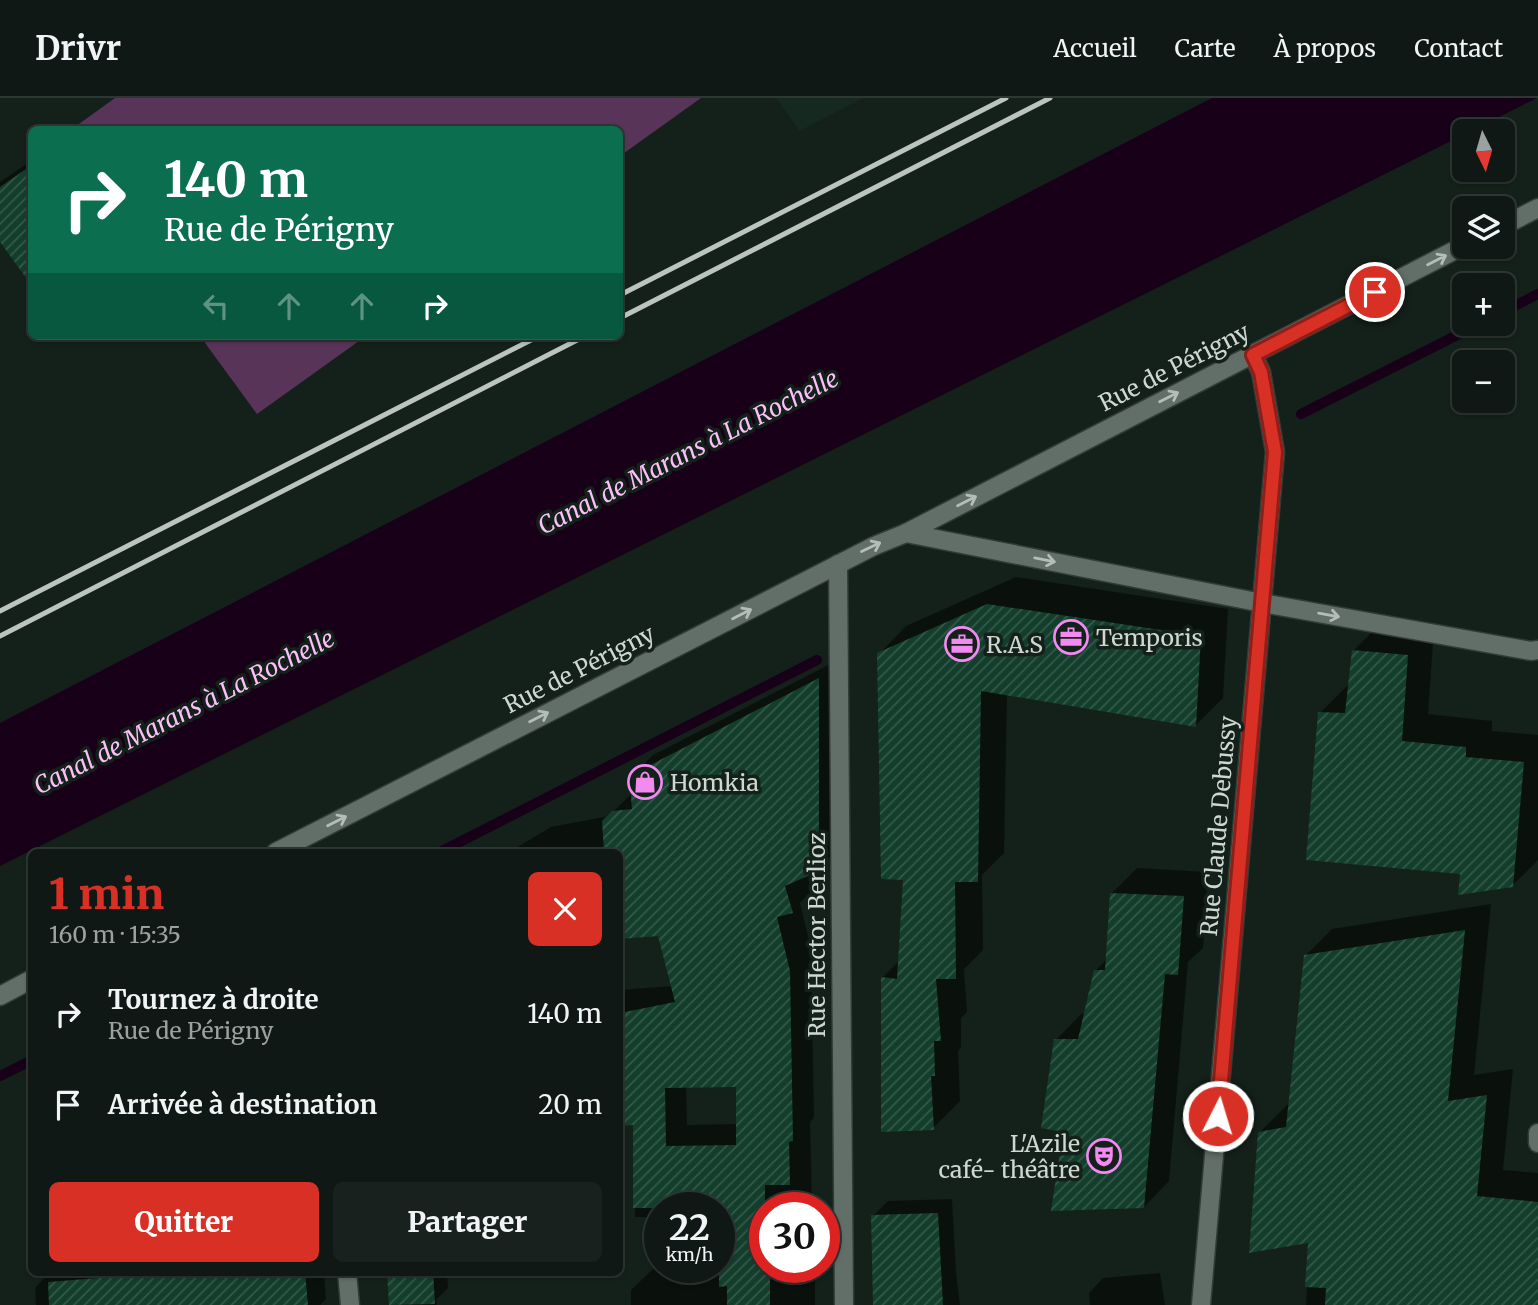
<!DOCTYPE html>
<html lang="fr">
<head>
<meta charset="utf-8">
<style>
	:root { --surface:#0f1814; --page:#18211d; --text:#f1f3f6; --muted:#9ba0a0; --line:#2f3734; --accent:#d93025 }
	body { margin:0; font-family:Merriweather,serif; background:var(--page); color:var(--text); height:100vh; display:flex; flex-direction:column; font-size:26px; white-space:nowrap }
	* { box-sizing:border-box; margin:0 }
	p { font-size:23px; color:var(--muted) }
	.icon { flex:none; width:38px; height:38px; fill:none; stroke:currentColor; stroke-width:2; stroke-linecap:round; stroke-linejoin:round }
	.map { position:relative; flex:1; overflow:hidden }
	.side { position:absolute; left:28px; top:751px; width:595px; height:427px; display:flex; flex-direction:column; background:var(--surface); border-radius:10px; box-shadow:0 2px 5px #0004,0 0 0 2px var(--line) }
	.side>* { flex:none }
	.guide { position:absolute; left:28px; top:28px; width:595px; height:214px; border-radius:10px; box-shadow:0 2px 5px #0004,0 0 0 2px var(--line); background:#0b6e4f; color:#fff; overflow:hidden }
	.needle { width:46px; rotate:175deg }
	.tools { position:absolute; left:1452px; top:21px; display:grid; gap:14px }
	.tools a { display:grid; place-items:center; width:63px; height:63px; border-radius:10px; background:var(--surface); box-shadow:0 2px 5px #0004,0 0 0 2px var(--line); font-size:35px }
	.speed { position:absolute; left:644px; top:1094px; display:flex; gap:14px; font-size:35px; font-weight:700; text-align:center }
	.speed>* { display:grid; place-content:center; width:91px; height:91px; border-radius:50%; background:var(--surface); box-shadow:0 2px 5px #0004,0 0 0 2px var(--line); line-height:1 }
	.speed small { font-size:18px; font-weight:400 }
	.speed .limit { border:10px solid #d22; background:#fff; color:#111 }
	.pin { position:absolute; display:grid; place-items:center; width:60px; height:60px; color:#fff; margin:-30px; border:4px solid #fff; border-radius:50%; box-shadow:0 2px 7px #0007 }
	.me { position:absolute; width:77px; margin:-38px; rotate:5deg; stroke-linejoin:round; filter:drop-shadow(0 0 5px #0008) }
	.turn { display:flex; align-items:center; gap:24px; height:147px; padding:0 21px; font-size:32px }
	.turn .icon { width:91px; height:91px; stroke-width:2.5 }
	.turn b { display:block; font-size:49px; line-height:60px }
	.lanes { display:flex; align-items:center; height:66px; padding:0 21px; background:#0003; justify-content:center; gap:35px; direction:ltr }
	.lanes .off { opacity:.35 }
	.round { display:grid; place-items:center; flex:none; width:74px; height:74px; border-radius:10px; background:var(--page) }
	.summary { display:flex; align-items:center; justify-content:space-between; height:119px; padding:0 21px }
	h1 { font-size:42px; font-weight:800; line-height:52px; color:var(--accent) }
	.button { display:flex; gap:14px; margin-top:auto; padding:14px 21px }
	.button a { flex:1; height:80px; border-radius:10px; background:var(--accent); color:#fff; font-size:28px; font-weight:800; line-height:80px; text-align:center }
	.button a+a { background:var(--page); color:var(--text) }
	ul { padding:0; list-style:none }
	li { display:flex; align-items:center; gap:21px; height:91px; padding:0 21px }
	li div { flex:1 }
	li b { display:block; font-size:26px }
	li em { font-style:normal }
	header { display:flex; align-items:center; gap:42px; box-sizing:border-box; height:98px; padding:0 35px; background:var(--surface); border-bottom:2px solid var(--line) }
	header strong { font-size:33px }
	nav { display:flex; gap:38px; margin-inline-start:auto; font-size:24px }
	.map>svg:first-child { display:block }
	.built { fill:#162920 }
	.pitch { fill:#593459 }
	.water { fill:#170018 }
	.shadow { fill:#0007; fill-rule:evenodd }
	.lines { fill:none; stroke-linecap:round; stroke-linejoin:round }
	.stream { stroke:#170018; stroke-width:10 }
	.building { fill:url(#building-hatch); fill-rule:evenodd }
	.service-casing { stroke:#333b37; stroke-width:21 }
	.minor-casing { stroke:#333b37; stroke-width:21 }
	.tertiary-casing { stroke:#333b37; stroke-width:21 }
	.service { stroke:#616f68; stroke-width:18 }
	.minor { stroke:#616f68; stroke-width:18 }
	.tertiary { stroke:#616f68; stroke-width:18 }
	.rail { stroke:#bbc4c0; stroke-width:5 }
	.oneway { stroke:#b4bdb8 }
	.route-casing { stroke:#8d1f18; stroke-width:18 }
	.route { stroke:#d93025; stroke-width:12 }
	.labels { text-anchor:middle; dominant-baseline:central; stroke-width:7; stroke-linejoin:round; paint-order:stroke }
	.street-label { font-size:23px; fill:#cfd7d3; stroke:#14201a }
	.poi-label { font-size:23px; fill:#cfd7d3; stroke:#14201a; text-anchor:start }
	.water-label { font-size:24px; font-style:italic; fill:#fbbff9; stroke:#14201a }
</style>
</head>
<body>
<header>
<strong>Drivr</strong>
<nav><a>Accueil</a><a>Carte</a><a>À propos</a><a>Contact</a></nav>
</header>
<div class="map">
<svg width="1538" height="1207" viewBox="0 0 1538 1207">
	<defs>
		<pattern id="building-hatch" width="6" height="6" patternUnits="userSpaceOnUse" patternTransform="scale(1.75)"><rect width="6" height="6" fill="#133e2c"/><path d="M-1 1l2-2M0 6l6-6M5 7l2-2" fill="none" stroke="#34594a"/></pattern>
	</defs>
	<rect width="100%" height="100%" fill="#14201a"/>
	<path class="built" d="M776,0H863L800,33Z"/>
	<path class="pitch" d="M115,0H701L620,58V32L72,31Z
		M200,238H366L257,316Z"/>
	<path class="water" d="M1212,0H1537L1471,33H1465V36L0,768V625Z"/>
	<path class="shadow" d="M32,62V185L0,141V84Z
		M1016,479L1228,511L1223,600L1196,627L1007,596L1004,755L982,777L983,852L964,871L967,914L961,920V949L958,953L960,1003L933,1030L883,879L900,862L905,780L879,556L906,528Z
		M1380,526L1434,530L1428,616L1492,623V633L1538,637V762L1512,788L1462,774L1320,615L1347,588H1350L1353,553Z
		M840,561V749L818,771L809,776L813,792L800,805L811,850L814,1020L810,1024L812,1107H814V1110H765V1169H815V1207H631V1192L653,1171L719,1169V1110H660V1119H635V1025L620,1026V892L673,888L659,836L620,839V754H509L551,729L609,718L632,695L631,679L653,657ZM737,987L738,1026L687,1027L686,988Z
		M1137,770L1208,774L1203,850L1188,864L1169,1083L1144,1109L1065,1032L1056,942L1081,916H1085L1095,873L1107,861L1111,796Z
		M1491,806L1474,977L1513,971L1503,1072L1538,1075V1207H1306L1310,1143L1260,1034L1287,1007H1290L1305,858L1332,831Z
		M952,1101L956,1175L960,1207H874L873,1118L888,1103Z
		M50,1174H180L182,1207H36L35,1190Z
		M204,1174H324L326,1201L320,1207H208Z
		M390,1174H447L448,1190L436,1202L437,1207H391Z
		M1160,1175L1165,1207H1090L1089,1195L1103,1180Z"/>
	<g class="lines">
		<path class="stream" d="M1503,214L1538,196
			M1301,316L1479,226
			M440,754L817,562
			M0,978L32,962"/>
	</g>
	<path class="building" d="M32,67V188L0,144V89Z
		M987,506L1201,538L1196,629L981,593L978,784H955L956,881H936L941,943H934L935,978H931L934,1032L881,1034V879L897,881L903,782L881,781L877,555Z
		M1352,552L1408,557L1402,643L1466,649V659L1524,664L1513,789L1458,797L1460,776L1306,762L1318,614L1345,615Z
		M819,580V773L785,788L793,815L777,819L790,873L793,1043L789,1044L790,1087H765V1169H770V1207H727V1188L719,1189V1110H633V1027L620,1028V915L675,904L658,838L620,841V754H604L602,723L612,713L632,711L629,678ZM736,989V1047L666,1048L665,990Z
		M1110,795L1184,798L1178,877L1165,876L1144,1110L1051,1113L1063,1034L1041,1030L1054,941H1078L1094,872H1105Z
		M1465,832L1448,1003L1487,997L1477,1098L1538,1104V1207H1325L1326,1190L1305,1189L1308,1145L1249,1155L1258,1034L1286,1029L1304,857Z
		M938,1115L943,1207H873L871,1117Z
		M122,1174H305L308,1207H49L48,1184L123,1178Z
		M387,1174H433L435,1206L389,1207Z"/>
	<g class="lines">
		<g class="service-casing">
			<path id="service" d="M1538,1035V1045"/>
		</g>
		<g class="minor-casing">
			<path id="minor" d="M906,435L1262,505L1531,553L1538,552
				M838,466L844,1207
				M347,1174L350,1207
				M1201,1207L1275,354L1261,274L1253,257"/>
		</g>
		<g class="tertiary-casing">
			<path id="tertiary" d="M1503,128L1538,110
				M276,754L874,448L906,435L1465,147
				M0,898L32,881"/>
		</g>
		<use href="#service" class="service"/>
		<use href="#minor" class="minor"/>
		<use href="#tertiary" class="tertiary"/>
		<path class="rail" d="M620,197L1006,0
			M620,220L1050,0
			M0,513L539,238
			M0,538L585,238"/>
	</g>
	<defs><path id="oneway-shaft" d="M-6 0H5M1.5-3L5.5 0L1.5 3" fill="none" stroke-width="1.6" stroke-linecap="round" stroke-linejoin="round" transform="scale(1.75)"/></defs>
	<g class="oneway">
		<use href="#oneway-shaft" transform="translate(1437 162) rotate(-27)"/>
		<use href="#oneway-shaft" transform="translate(1169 299) rotate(-27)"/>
		<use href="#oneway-shaft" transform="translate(967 403) rotate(-27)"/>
		<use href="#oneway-shaft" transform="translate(871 449) rotate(-25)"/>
		<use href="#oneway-shaft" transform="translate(1045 462) rotate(11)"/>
		<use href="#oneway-shaft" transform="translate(742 516) rotate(-27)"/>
		<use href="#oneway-shaft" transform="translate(1329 517) rotate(10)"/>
		<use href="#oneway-shaft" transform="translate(539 619) rotate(-27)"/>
		<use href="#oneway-shaft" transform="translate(337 723) rotate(-27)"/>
	</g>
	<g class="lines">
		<g class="route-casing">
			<path id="route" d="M1218,1018L1275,354L1261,274L1253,257L1375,194"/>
		</g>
		<use href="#route" class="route"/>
	</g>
	<defs>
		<g id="office-ring" transform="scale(1.75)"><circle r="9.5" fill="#14201a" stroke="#f38af2" stroke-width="1.5"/><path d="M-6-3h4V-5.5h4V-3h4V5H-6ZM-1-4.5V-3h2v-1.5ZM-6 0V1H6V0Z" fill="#f38af2"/></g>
		<g id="shop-ring" transform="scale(1.75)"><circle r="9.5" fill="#14201a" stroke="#f38af2" stroke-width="1.5"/><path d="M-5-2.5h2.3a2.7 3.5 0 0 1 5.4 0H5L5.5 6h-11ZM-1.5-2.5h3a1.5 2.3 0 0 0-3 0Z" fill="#f38af2"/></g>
		<g id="theatre-ring" transform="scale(1.75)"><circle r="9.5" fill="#14201a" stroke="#f38af2" stroke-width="1.5"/><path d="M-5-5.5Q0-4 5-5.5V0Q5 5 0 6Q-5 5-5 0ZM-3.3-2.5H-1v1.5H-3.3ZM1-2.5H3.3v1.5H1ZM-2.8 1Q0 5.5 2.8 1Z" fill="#f38af2"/></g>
	</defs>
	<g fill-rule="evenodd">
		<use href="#office-ring" x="1071" y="539"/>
		<use href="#office-ring" x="962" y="546"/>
		<use href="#shop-ring" x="645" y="684"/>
		<use href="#theatre-ring" x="1104" y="1058"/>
	</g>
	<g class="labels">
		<g class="street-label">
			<text transform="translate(1174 269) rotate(-27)">Rue de Périgny</text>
			<text transform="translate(579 571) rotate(-27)">Rue de Périgny</text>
			<text transform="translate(1218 728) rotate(-85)">Rue Claude Debussy</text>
			<text transform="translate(816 837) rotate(-90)">Rue Hector Berlioz</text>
		</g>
		<g class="poi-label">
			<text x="1096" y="539">Temporis</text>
			<text x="986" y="546">R.A.S</text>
			<text x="670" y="684">Homkia</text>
			<text x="1080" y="1045" text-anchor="end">L'Azile<tspan x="1080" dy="26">café- théâtre</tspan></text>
		</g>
		<g class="water-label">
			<text transform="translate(688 354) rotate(-27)">Canal de Marans à La Rochelle</text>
			<text transform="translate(184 614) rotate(-27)">Canal de Marans à La Rochelle</text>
		</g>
	</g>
</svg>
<div class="tools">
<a><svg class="needle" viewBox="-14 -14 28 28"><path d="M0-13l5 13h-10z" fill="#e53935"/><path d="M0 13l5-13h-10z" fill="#9ba0a0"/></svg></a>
<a><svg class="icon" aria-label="layers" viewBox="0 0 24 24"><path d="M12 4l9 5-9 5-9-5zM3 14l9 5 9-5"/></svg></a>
<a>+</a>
<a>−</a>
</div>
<div class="speed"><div>22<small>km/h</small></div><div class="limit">30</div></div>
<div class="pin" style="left:1375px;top:194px;background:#d93025"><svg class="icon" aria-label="arrive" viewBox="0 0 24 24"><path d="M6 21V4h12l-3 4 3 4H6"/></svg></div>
<svg class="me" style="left:1218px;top:1018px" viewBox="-20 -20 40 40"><circle r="17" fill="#d93025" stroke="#fff" stroke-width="3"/><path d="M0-11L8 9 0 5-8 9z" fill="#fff"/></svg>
<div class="guide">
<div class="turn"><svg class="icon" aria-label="right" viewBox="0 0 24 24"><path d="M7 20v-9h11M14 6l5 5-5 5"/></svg><div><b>140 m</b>Rue de Périgny</div></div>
<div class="lanes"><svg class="icon off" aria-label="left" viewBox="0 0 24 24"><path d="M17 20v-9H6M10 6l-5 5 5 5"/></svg><svg class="icon off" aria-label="ahead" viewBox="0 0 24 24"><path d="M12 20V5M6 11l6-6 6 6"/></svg><svg class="icon off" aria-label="ahead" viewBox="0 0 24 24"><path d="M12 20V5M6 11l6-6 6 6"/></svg><svg class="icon" aria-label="right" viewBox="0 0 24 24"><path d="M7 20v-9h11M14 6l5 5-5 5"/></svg></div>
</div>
<section class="side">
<div class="summary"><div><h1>1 min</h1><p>160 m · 15:35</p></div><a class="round" style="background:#d93025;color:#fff"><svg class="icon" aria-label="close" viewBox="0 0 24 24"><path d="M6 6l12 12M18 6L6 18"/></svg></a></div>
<ul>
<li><svg class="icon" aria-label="right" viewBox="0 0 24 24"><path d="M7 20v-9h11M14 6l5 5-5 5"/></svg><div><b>Tournez à droite</b><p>Rue de Périgny</p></div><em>140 m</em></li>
<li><svg class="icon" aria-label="arrive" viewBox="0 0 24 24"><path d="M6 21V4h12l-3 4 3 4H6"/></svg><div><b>Arrivée à destination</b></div><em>20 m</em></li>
</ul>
<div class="button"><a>Quitter</a><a>Partager</a></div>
</section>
</div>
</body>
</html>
